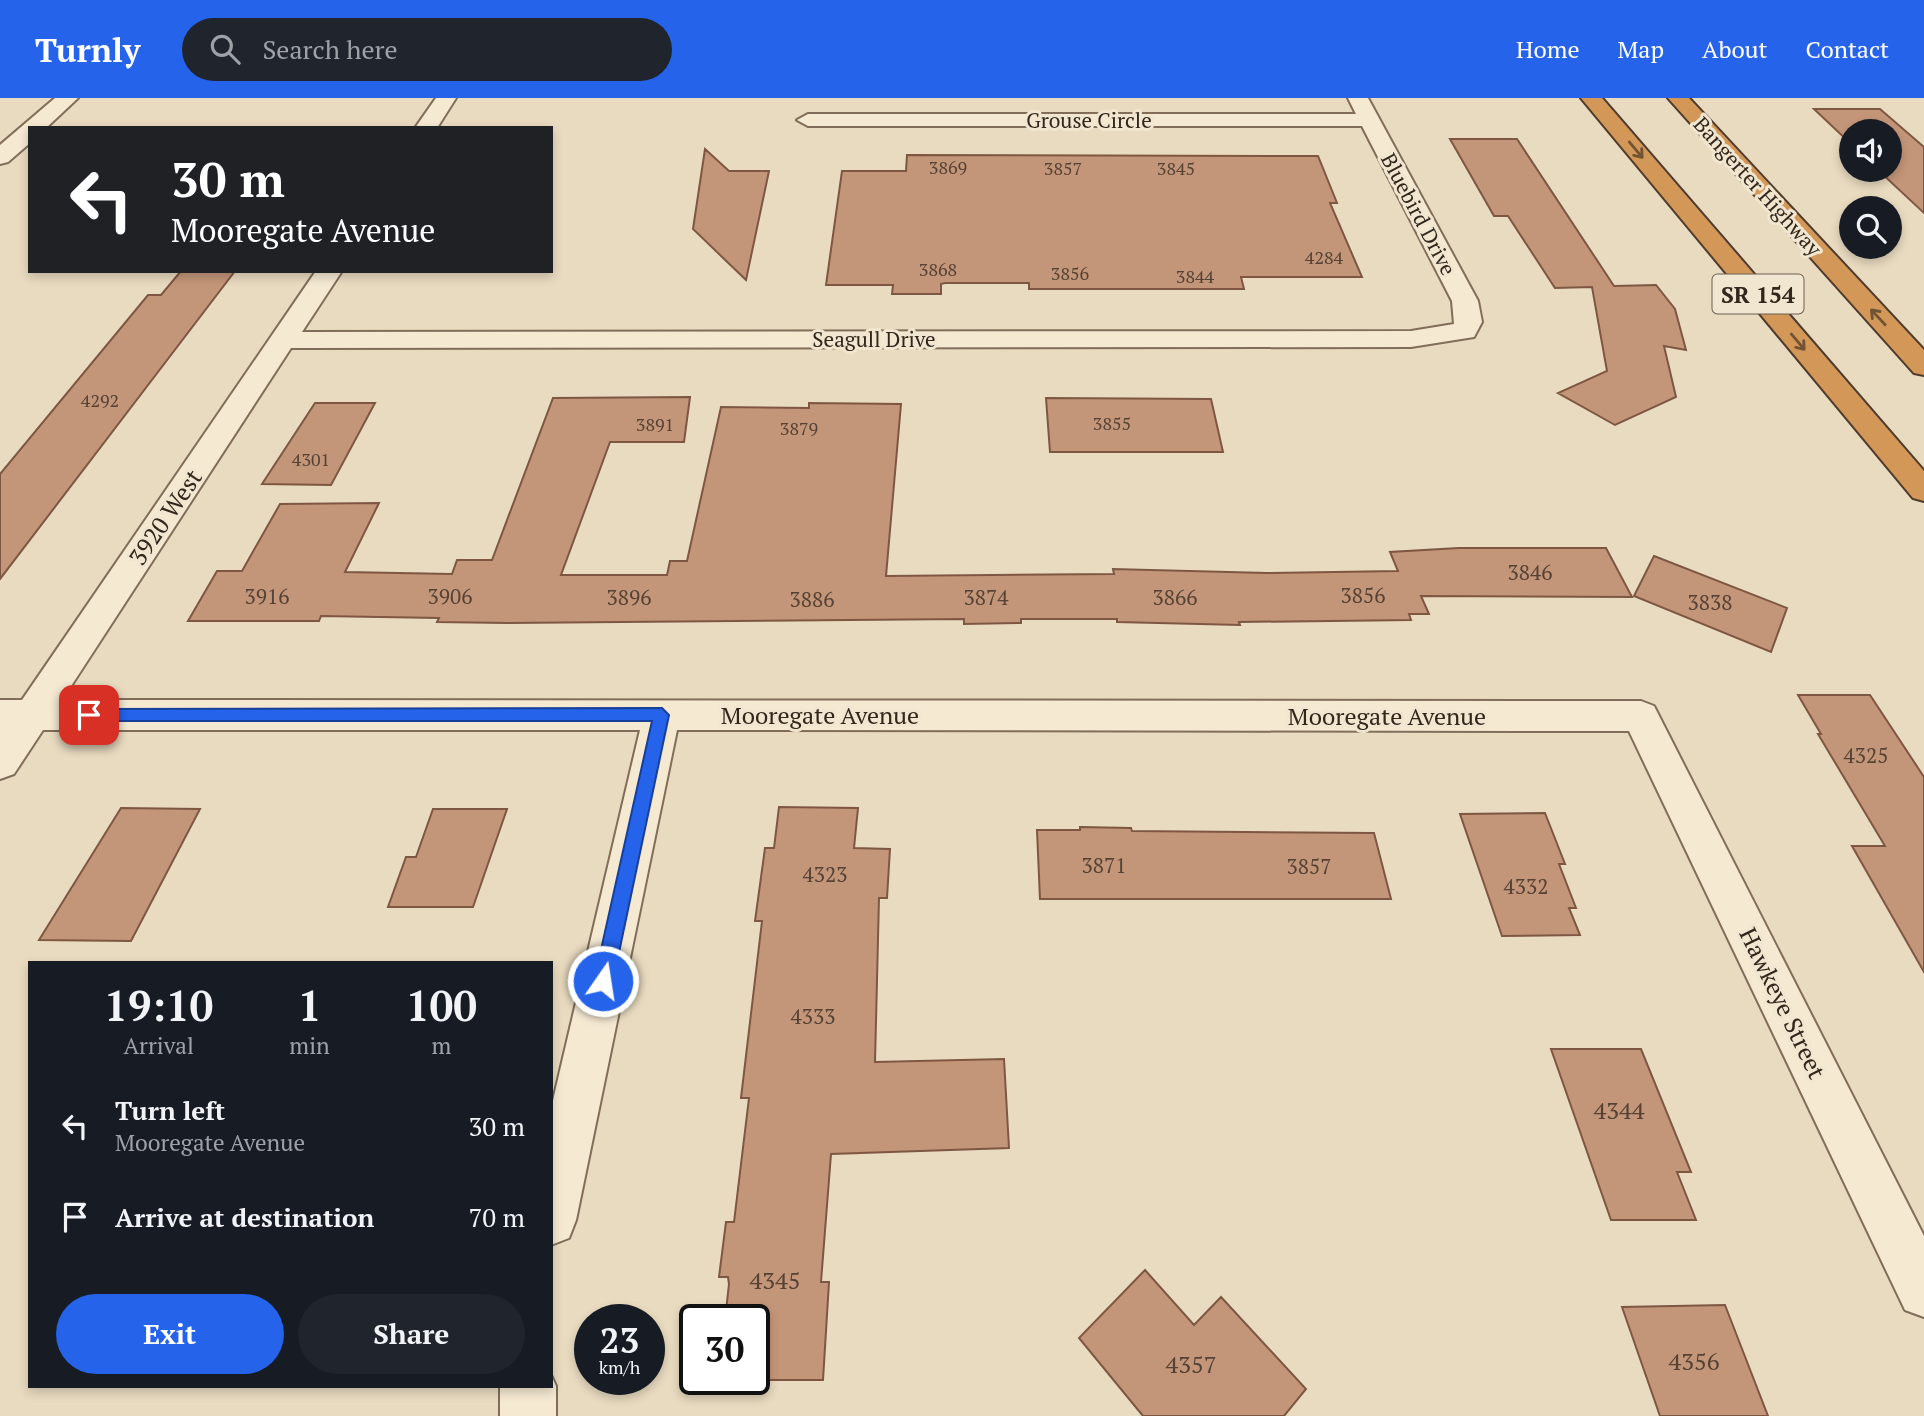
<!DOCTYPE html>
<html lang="en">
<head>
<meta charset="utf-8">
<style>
	:root { --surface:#171b24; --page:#20242c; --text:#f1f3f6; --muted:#9ea1a6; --accent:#2563eb }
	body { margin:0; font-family:"PT Serif",serif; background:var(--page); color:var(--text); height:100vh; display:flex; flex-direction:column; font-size:26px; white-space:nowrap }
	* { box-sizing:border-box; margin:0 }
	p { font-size:23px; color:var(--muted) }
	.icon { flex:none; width:38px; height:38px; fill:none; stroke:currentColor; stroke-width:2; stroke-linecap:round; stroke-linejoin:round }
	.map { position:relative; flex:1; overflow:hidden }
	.drawer { position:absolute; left:28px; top:863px; width:525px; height:427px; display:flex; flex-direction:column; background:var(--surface); border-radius:0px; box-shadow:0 4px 10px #0003 }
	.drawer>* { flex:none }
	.hud { position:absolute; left:28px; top:28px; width:525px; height:147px; border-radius:0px; box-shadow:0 4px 10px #0003; background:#202124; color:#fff; overflow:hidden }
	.controls { position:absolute; left:1839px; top:21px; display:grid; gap:14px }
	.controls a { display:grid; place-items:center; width:63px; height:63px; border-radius:50%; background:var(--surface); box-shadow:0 4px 10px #0003; font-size:35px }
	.speed { position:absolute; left:574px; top:1206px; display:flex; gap:14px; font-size:35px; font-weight:700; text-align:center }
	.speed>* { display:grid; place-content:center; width:91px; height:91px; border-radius:50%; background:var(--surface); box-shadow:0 4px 10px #0003; line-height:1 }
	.speed small { font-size:18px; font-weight:400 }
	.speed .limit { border:4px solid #111; border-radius:10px; background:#fff; color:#111 }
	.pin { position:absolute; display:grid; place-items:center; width:60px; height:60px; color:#fff; margin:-30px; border-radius:14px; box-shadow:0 4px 10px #0006 }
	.me { position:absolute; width:77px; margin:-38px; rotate:13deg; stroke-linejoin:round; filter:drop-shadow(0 0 5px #0008) }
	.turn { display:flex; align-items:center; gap:24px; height:147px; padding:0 28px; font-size:32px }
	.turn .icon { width:91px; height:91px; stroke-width:2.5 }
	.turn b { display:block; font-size:49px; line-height:60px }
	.eta { display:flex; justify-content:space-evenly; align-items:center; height:119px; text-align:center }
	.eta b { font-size:42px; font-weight:600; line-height:49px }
	.action { display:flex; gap:14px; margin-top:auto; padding:14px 28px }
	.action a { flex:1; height:80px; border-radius:42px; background:var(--accent); color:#fff; font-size:28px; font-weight:600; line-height:80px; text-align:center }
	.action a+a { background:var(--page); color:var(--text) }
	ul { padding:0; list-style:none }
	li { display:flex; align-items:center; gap:21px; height:91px; padding:0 28px }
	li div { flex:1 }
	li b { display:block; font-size:26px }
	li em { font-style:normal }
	header { display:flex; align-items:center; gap:42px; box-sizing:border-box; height:98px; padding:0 35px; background:var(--accent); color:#fff }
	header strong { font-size:33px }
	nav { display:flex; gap:38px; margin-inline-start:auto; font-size:24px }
	.search { width:490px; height:63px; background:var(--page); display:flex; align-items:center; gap:18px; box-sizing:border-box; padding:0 24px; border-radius:38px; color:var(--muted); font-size:26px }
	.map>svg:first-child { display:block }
	.building { fill:#c49679; stroke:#7e5742; stroke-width:2 }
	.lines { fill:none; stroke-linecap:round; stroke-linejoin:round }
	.street-casing { stroke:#816d5a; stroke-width:4 }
	.highway-casing { stroke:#4f3c2e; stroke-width:4 }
	.street { fill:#f5e9d2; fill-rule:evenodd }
	.highway { fill:#d39757; fill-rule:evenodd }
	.oneway { stroke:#725334 }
	.route { fill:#2563eb; stroke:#184099; stroke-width:2 }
	.labels { text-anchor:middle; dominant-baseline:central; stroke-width:6; stroke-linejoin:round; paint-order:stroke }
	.far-number-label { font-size:18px; fill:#564234 }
	.far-street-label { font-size:21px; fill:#32261d; stroke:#f1e6cf }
	.number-label { font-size:21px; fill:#564234 }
	.shield { fill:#f1e6cf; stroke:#6b6052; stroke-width:2 }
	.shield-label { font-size:23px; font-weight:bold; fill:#32261d }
	.street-label { font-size:24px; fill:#32261d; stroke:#f1e6cf }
	.near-number-label { font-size:24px; fill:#564234 }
</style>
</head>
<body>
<header>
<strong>Turnly</strong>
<div class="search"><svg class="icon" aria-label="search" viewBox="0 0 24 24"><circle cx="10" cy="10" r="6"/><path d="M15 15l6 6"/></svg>Search here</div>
<nav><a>Home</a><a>Map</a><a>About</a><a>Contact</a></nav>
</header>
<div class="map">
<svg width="1924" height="1318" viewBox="0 0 1924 1318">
	<rect width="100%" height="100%" fill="#e9dbc0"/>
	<path class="building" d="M1814,11H1880L1924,49V115L1878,72H1890V33H1852V47Z
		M1450,41H1517L1614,188L1656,187L1675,211L1686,252L1664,248L1676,299L1615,327L1558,295L1607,273L1592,189L1555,190L1508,118H1494Z
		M705,51L729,73H769L746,182L693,131Z
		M907,57L1318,58L1337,105H1330L1362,179H1241L1244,191H1029V185H945L941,186V196H892L893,187H826L842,73H906Z
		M181,173H235L0,481V376L148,197H161Z
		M690,299L684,344H610L561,477H667L670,463H687L721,309L809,310V305L901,306L886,478L1114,476L1113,471L1267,475L1398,473L1390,454L1459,450H1606L1632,499L1421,498L1429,516H1409L1411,522L1239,524L1240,527L1117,524V521H1021V525L964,526V521L507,525L437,524L439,520L321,518L319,523H188L217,473H242L280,406L379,405L345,474L452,476L457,462H492L553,300Z
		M1046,300L1211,301L1223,354H1050Z
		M315,305H375L331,387L262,386Z
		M1654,458L1787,510L1771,554L1634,498Z
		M1798,597H1870L1924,679V874L1852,748H1885L1818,636H1821Z
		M779,709L858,710L854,750L890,751L887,800H879L875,964L1004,961L1009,1050L831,1056L821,1184H829L823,1282H718L754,1281V1222H725L729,1186L728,1179H719L726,1124H734L749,1000H741L762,823H755L765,750H774Z
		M121,710L200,711L131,843L39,842Z
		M433,711H507L473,809H388L406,759H416Z
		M1545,715L1565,766H1559L1576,810H1569L1580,837L1502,838L1460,716Z
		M1080,729L1131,730L1132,733L1374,735L1391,801H1040L1037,732H1080Z
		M1551,951H1641L1691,1074H1677L1696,1122H1611Z
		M1145,1172L1194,1227L1221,1199L1306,1291L1284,1318H1143L1079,1240Z
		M1725,1207L1768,1318H1660L1622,1209Z"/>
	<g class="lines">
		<g class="street-casing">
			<path id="street" d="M55,0H78L46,30H30V45L8,64L0,66V47Z
				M436,0H456L437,30H415Z
				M1348,0H1368L1478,203L1482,224L1474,239L1411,249L291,250L62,602L1641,603L1654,608L1924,1138V1219L1905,1212L1629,633L677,632L576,1122L569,1140L551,1147V1011L640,632H43L14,676L0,681V602H22L316,173H342L302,234L1411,233L1454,226L1452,203L1362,28H808L797,22L808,16H1356Z
				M551,1277L556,1288V1318H500V1288H551Z"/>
		</g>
		<g class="highway-casing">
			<path id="highway" d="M1581,0H1602L1924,373V403L1913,400Z
				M1668,0H1689L1924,252V277L1914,275Z"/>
		</g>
		<use href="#street" class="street"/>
		<use href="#highway" class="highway"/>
	</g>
	<defs><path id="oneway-shaft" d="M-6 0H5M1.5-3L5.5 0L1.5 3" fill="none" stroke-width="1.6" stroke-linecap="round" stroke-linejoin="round" transform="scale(1.75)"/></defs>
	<g class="oneway">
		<use href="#oneway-shaft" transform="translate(1636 52) rotate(50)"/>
		<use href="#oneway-shaft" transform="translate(1878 219) rotate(-133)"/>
		<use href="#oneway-shaft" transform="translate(1798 244) rotate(50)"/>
	</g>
	<path class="route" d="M662,610L669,617L613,883L610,889L603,891L597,889L594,883L652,623H89L81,617L89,611Z"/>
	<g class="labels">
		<g class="far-number-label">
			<text x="948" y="69">3869</text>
			<text x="1063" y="70">3857</text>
			<text x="1176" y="70">3845</text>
			<text x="1324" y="159">4284</text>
			<text x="938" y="171">3868</text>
			<text x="1070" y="175">3856</text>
			<text x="1195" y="178">3844</text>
			<text x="100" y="302">4292</text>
			<text x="1112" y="325">3855</text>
			<text x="655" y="326">3891</text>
			<text x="799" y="330">3879</text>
			<text x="311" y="361">4301</text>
		</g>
		<g class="far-street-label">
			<text x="1089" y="22">Grouse Circle</text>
			<text transform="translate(1758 88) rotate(48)">Bangerter Highway</text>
			<text transform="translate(1419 116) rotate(62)">Bluebird Drive</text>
			<text x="874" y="241">Seagull Drive</text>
		</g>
		<g class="number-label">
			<text x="1530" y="474">3846</text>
			<text x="1363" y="497">3856</text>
			<text x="267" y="498">3916</text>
			<text x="450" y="498">3906</text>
			<text x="629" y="499">3896</text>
			<text x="986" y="499">3874</text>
			<text x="1175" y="499">3866</text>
			<text x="812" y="501">3886</text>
			<text x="1710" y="504">3838</text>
			<text x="1866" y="657">4325</text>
			<text x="1104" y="767">3871</text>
			<text x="1309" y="768">3857</text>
			<text x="825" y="776">4323</text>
			<text x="1526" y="788">4332</text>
			<text x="813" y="918">4333</text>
		</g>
		<rect class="shield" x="1712.5" y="176.5" width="91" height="39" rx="5"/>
		<g class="shield-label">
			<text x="1758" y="196">SR 154</text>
		</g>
		<g class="street-label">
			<text transform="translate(165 419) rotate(-56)">3920 West</text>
			<text x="820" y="617">Mooregate Avenue</text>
			<text x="1387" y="618">Mooregate Avenue</text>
			<text transform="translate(1783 905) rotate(64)">Hawkeye Street</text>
		</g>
		<g class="near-number-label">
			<text x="1619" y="1012">4344</text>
			<text x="775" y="1182">4345</text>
			<text x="1694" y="1263">4356</text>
			<text x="1191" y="1266">4357</text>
		</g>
	</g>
</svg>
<div class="controls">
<a><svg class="icon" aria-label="sound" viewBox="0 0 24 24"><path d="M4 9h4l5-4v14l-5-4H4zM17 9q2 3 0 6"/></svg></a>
<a><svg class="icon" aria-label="search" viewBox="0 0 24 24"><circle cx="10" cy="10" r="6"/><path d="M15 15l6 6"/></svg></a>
</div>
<div class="speed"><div>23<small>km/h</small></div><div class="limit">30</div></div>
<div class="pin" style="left:89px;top:617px;background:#d93025"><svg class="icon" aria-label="arrive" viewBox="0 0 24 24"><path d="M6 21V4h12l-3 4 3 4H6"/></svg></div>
<svg class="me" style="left:603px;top:883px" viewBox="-20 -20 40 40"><circle r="17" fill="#2563eb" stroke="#fff" stroke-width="3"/><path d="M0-11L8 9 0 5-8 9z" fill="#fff"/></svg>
<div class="hud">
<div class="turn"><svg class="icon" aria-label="left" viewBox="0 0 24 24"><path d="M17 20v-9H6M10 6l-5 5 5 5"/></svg><div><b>30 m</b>Mooregate Avenue</div></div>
</div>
<section class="drawer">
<div class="eta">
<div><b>19:10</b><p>Arrival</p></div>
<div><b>1</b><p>min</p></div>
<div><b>100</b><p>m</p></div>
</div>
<ul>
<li><svg class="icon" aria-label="left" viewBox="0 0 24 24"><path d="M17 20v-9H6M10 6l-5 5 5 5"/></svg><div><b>Turn left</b><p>Mooregate Avenue</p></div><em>30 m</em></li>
<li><svg class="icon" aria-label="arrive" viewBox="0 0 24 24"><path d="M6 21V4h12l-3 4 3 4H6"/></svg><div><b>Arrive at destination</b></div><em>70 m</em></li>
</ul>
<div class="action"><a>Exit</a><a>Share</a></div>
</section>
</div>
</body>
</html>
